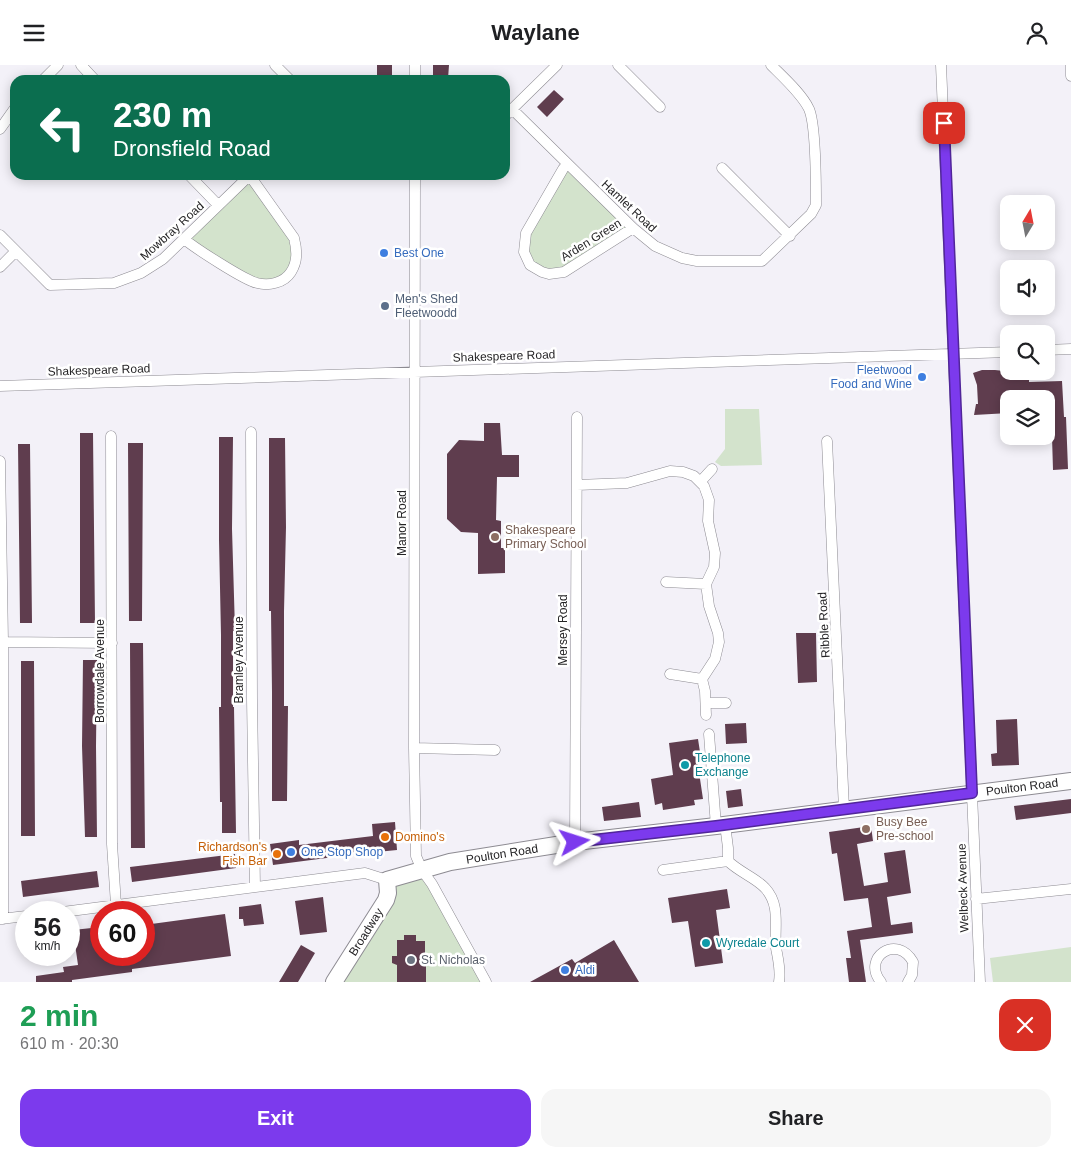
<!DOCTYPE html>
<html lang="en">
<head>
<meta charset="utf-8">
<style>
	:root { --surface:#fff; --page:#f6f6f6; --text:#202124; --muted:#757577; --accent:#7c3aed }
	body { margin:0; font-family:Helvetica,sans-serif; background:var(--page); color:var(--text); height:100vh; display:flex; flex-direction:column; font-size:19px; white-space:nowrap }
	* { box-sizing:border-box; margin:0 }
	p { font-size:16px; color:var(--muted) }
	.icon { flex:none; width:28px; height:28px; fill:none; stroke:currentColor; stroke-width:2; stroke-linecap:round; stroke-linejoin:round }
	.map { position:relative; height:917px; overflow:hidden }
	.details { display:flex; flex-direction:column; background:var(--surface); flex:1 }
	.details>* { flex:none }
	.guide { position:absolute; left:10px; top:10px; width:500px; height:105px; border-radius:15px; box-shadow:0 2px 12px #0003; background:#0b6e4f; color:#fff; overflow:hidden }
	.needle { width:32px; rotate:10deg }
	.controls { position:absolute; left:1000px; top:130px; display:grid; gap:10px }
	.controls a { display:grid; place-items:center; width:55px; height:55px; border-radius:10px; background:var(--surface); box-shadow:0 2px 12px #0003; font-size:25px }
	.speed { position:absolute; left:15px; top:836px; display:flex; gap:10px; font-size:25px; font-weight:700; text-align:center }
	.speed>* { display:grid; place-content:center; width:65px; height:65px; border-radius:50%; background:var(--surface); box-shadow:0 2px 12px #0003; line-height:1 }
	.speed small { font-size:12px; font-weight:400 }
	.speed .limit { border:8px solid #d22; background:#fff; color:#111 }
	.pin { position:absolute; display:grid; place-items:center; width:42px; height:42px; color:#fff; margin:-21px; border-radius:10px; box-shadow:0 2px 8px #0006 }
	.me { position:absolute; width:55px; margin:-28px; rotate:84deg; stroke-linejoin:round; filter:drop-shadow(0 0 4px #0008) }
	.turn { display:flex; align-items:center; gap:18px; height:105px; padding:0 20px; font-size:22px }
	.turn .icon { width:65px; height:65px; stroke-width:2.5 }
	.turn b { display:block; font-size:35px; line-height:42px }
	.round { display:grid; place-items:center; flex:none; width:52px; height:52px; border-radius:15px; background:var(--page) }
	.overview { display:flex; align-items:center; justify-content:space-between; height:85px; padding:0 20px }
	h1 { font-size:30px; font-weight:700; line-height:38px; color:#1e9e55 }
	.button { display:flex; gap:10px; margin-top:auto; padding:10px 20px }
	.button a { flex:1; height:58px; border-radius:15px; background:var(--accent); color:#fff; font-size:20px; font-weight:700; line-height:58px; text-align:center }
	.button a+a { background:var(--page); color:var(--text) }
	header { display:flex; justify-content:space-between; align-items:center; height:65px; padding:0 20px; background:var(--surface); font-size:22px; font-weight:700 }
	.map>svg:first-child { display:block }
	.green { fill:#d3e3cc }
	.building { fill:#5f3d4e }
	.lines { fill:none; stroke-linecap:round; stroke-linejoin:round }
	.minor-casing { stroke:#8d8b92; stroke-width:11 }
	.primary-casing { stroke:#8d8b92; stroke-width:18 }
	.minor { stroke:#fff; stroke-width:10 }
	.primary { stroke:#fff; stroke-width:16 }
	.route-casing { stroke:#51269a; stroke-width:12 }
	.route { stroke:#7c3aed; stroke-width:9 }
	.shop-dot { fill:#3f7fe0; stroke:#fff; stroke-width:2 }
	.service-dot { fill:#5c6f8a; stroke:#fff; stroke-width:2 }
	.education-dot { fill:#8d6e63; stroke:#fff; stroke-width:2 }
	.culture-dot { fill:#0f9aa8; stroke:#fff; stroke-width:2 }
	.food-dot { fill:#e8710a; stroke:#fff; stroke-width:2 }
	.worship-dot { fill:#6b7280; stroke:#fff; stroke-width:2 }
	.labels { text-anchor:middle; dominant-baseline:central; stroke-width:5; stroke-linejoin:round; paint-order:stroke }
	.street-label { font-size:12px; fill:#252426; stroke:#fff }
	.shop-label { font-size:12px; fill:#366cbe; stroke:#fff; text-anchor:start }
	.service-label { font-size:12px; fill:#4e5e75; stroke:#fff; text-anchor:start }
	.education-label { font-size:12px; fill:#785e54; stroke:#fff; text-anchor:start }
	.culture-label { font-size:12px; fill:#0d838f; stroke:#fff; text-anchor:start }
	.food-label { font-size:12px; fill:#c56008; stroke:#fff; text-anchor:start }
	.worship-label { font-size:12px; fill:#5b616d; stroke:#fff; text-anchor:start }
</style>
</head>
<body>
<header><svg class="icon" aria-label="menu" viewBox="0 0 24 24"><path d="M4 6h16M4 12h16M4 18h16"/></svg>Waylane<svg class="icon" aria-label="person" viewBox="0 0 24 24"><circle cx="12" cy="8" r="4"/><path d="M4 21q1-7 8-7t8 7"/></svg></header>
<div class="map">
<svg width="1071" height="917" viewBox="0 0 1071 917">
	<rect width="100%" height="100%" fill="#f3f1f8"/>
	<path class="green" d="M567,99L633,163L556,209L527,196L523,182Z
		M250,111L294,173L291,207L263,219L184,174Z
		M725,344H759L762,400L721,401L715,397L725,384Z
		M422,805L486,917H334L373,857L387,815Z
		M1071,882V917H993L990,893Z"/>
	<path class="building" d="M377,0H392V15L377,14Z
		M433,0H449L448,14L433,13Z
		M554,25L564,34L547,52L537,42Z
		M982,305H995L1004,306L1003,309L1029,308V317L1062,316L1064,352H1066L1068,404L1053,405L1051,338H1046V334H1009V348L974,350L976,339H978L977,320L973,308Z
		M484,358H500L502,390H519V412H497L496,455L501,456V483H505V508L478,509V468L461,467L447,454V389L459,375L484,376Z
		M80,368H93L95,558H80Z
		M219,372H233L232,464L235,565L233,566V642H234L236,768H222V737H220L219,642H221V570L219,475Z
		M269,373H285L286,462L284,546V641H288L287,736H272V627L271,546H269Z
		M128,378H143L142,556H129Z
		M18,379H30L32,558H20Z
		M796,568H816L817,617L798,618Z
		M130,578H143L145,783H131Z
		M83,595H97L96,681L97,772H85L82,681Z
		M21,596H34L35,771H21Z
		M1017,654L1019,700L992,701L991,689L997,688L996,655Z
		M746,658L747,678L726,679L725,659Z
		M698,674L700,687H696L703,734L694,735L695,740L663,745L662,738L655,740L651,714L673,710L669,678Z
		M741,724L743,741L728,743L726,726Z
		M1071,734V748L1016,755L1014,741Z
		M639,737L641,752L604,756L602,742Z
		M395,757L397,785L357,789L273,800L270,779L299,775V780L373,771L372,759Z
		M871,761L873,776L857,779L864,821L888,817L884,788L905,785L911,828L887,832L891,860L912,857L913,868L860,875L866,917H849L846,893H851L847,866L872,862L868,833L844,836L837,788L832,789L829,767Z
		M235,789L236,803L132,817L130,802Z
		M97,806L99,822L23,832L21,816Z
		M727,824L730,843L716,845L723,898L695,902L688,856L672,858L668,833Z
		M323,832L327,867L300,870L295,836Z
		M261,839L264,859L244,861L243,854H239V842Z
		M225,849L231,891L132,904V907L72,915V917H36V911L64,907L63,902L78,900L73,865L101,862V890H144V860Z
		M404,870H416V876H425V891H431V900H426V917H397V900L392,898V891H397V875H404Z
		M614,875L639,917H530L572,894L575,898Z
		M301,880L315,888L298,917H279Z"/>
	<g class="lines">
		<g class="minor-casing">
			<path id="minor" d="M81,0L95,15
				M275,0L290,15
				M618,0L660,42
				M941,0L980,917
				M1071,0V11
				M43,15L58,0
				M415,15V0
				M513,45L633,163L655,181L682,193L697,196H762L811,149L816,140C816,119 816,60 809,44C802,29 783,12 771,0
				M505,51L557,0
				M0,64L15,43
				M567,99L563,104L526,168L524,187L530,200L542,207L549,209L564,207L633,163
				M722,103L790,171
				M189,110L218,140
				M415,110L414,683L416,791L422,805L432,819L486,917
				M0,170L50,220L114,218L141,208L163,194L250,110
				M184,174C195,183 244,215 257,218C269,221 284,218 291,207C298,196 297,185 294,173L250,111
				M0,202L15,187
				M1046,285L1071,284
				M0,321L1009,287
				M251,367L252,634L255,822
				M111,371L112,779L116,840
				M827,376L844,744
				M0,396L3,577V854
				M701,416L712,404
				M577,420L627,418L670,406L683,407L694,411L704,421L709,435L708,456L715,488L714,502L706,519L709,541L718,568L719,577L715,594L702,614L705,626L706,650
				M666,517L706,519
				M0,577L112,578
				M670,609L702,614
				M706,638H726
				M709,669L716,761
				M414,683L495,685
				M725,759L728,783V796C739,807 756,813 765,823C781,840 774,862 776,883C778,894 781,905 779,917
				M575,777L577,352
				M663,805L728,796
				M976,834L1071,824
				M55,848L365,808L387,815
				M0,854L26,851
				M881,917C861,893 897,868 913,897L912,910L908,917"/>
		</g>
		<g class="primary-casing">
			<path id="primary" d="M334,917L386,835L388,828L387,815L450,797L575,777L716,761L1071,716"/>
		</g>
		<use href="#minor" class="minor"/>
		<use href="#primary" class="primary"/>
	</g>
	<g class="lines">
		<g class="route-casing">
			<path id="route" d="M575,777L716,761L972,728L944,58"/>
		</g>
		<use href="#route" class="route"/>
	</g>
	<g class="shop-dot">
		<circle cx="384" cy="188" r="5"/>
		<circle cx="922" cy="312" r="5"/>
		<circle cx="291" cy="787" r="5"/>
		<circle cx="565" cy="905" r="5"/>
	</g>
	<circle class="service-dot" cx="385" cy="241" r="5"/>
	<g class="education-dot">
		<circle cx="495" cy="472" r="5"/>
		<circle cx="866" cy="764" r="5"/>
	</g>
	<g class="culture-dot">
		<circle cx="685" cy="700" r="5"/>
		<circle cx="706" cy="878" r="5"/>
	</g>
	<g class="food-dot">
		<circle cx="385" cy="772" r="5"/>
		<circle cx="277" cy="789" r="5"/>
	</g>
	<circle class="worship-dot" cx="411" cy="895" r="5"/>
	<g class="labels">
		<g class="street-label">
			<text transform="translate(629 141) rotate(43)">Hamlet Road</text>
			<text transform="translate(172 166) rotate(-42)">Mowbray Road</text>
			<text transform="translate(591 175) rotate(-32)">Arden Green</text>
			<text transform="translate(504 291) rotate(-2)">Shakespeare Road</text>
			<text transform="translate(99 305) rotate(-2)">Shakespeare Road</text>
			<text transform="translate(402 458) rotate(-90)">Manor Road</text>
			<text transform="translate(824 560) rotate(-93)">Ribble Road</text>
			<text transform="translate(563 565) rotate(-90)">Mersey Road</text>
			<text transform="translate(239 595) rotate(-90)">Bramley Avenue</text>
			<text transform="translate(100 606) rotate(-90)">Borrowdale Avenue</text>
			<text transform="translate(1022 722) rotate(-7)">Poulton Road</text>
			<text transform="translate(502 789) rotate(-9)">Poulton Road</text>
			<text transform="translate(963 823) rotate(-92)">Welbeck Avenue</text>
			<text transform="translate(366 867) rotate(-58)">Broadway</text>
		</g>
		<g class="shop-label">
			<text x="394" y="188">Best One</text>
			<text x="912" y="305" text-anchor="end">Fleetwood<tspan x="912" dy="14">Food and Wine</tspan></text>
			<text x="301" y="787">One Stop Shop</text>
			<text x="575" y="905">Aldi</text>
		</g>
		<g class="service-label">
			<text x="395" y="234">Men's Shed<tspan x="395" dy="14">Fleetwoodd</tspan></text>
		</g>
		<g class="education-label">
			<text x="505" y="465">Shakespeare<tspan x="505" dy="14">Primary School</tspan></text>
			<text x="876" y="757">Busy Bee<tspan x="876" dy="14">Pre-school</tspan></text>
		</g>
		<g class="culture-label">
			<text x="695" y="693">Telephone<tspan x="695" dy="14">Exchange</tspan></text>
			<text x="716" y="878">Wyredale Court</text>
		</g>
		<g class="food-label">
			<text x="395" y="772">Domino's</text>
			<text x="267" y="782" text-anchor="end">Richardson's<tspan x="267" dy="14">Fish Bar</tspan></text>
		</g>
		<g class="worship-label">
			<text x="421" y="895">St. Nicholas</text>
		</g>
	</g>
</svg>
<div class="controls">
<a><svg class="needle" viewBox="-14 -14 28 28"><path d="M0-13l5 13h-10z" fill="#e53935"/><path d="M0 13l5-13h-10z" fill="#757577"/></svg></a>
<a><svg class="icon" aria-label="sound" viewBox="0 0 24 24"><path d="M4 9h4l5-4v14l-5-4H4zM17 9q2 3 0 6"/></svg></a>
<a><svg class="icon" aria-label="search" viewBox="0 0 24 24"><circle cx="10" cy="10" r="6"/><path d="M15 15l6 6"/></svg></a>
<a><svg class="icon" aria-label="layers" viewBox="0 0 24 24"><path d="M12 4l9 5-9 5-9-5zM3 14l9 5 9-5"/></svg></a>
</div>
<div class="speed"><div>56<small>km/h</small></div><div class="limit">60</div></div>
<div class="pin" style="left:944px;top:58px;background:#d93025"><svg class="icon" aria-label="arrive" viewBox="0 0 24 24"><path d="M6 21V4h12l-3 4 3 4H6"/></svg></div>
<svg class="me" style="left:575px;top:777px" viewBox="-20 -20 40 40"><path d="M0-17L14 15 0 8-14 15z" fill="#7c3aed" stroke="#fff" stroke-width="4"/></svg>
<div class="guide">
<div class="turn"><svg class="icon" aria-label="left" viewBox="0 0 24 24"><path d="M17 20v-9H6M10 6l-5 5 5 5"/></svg><div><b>230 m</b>Dronsfield Road</div></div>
</div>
</div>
<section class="details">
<div class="overview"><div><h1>2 min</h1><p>610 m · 20:30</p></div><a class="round" style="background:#d93025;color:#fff"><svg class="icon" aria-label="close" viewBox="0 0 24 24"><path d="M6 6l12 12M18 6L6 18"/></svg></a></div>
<div class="button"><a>Exit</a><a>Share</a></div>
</section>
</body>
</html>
